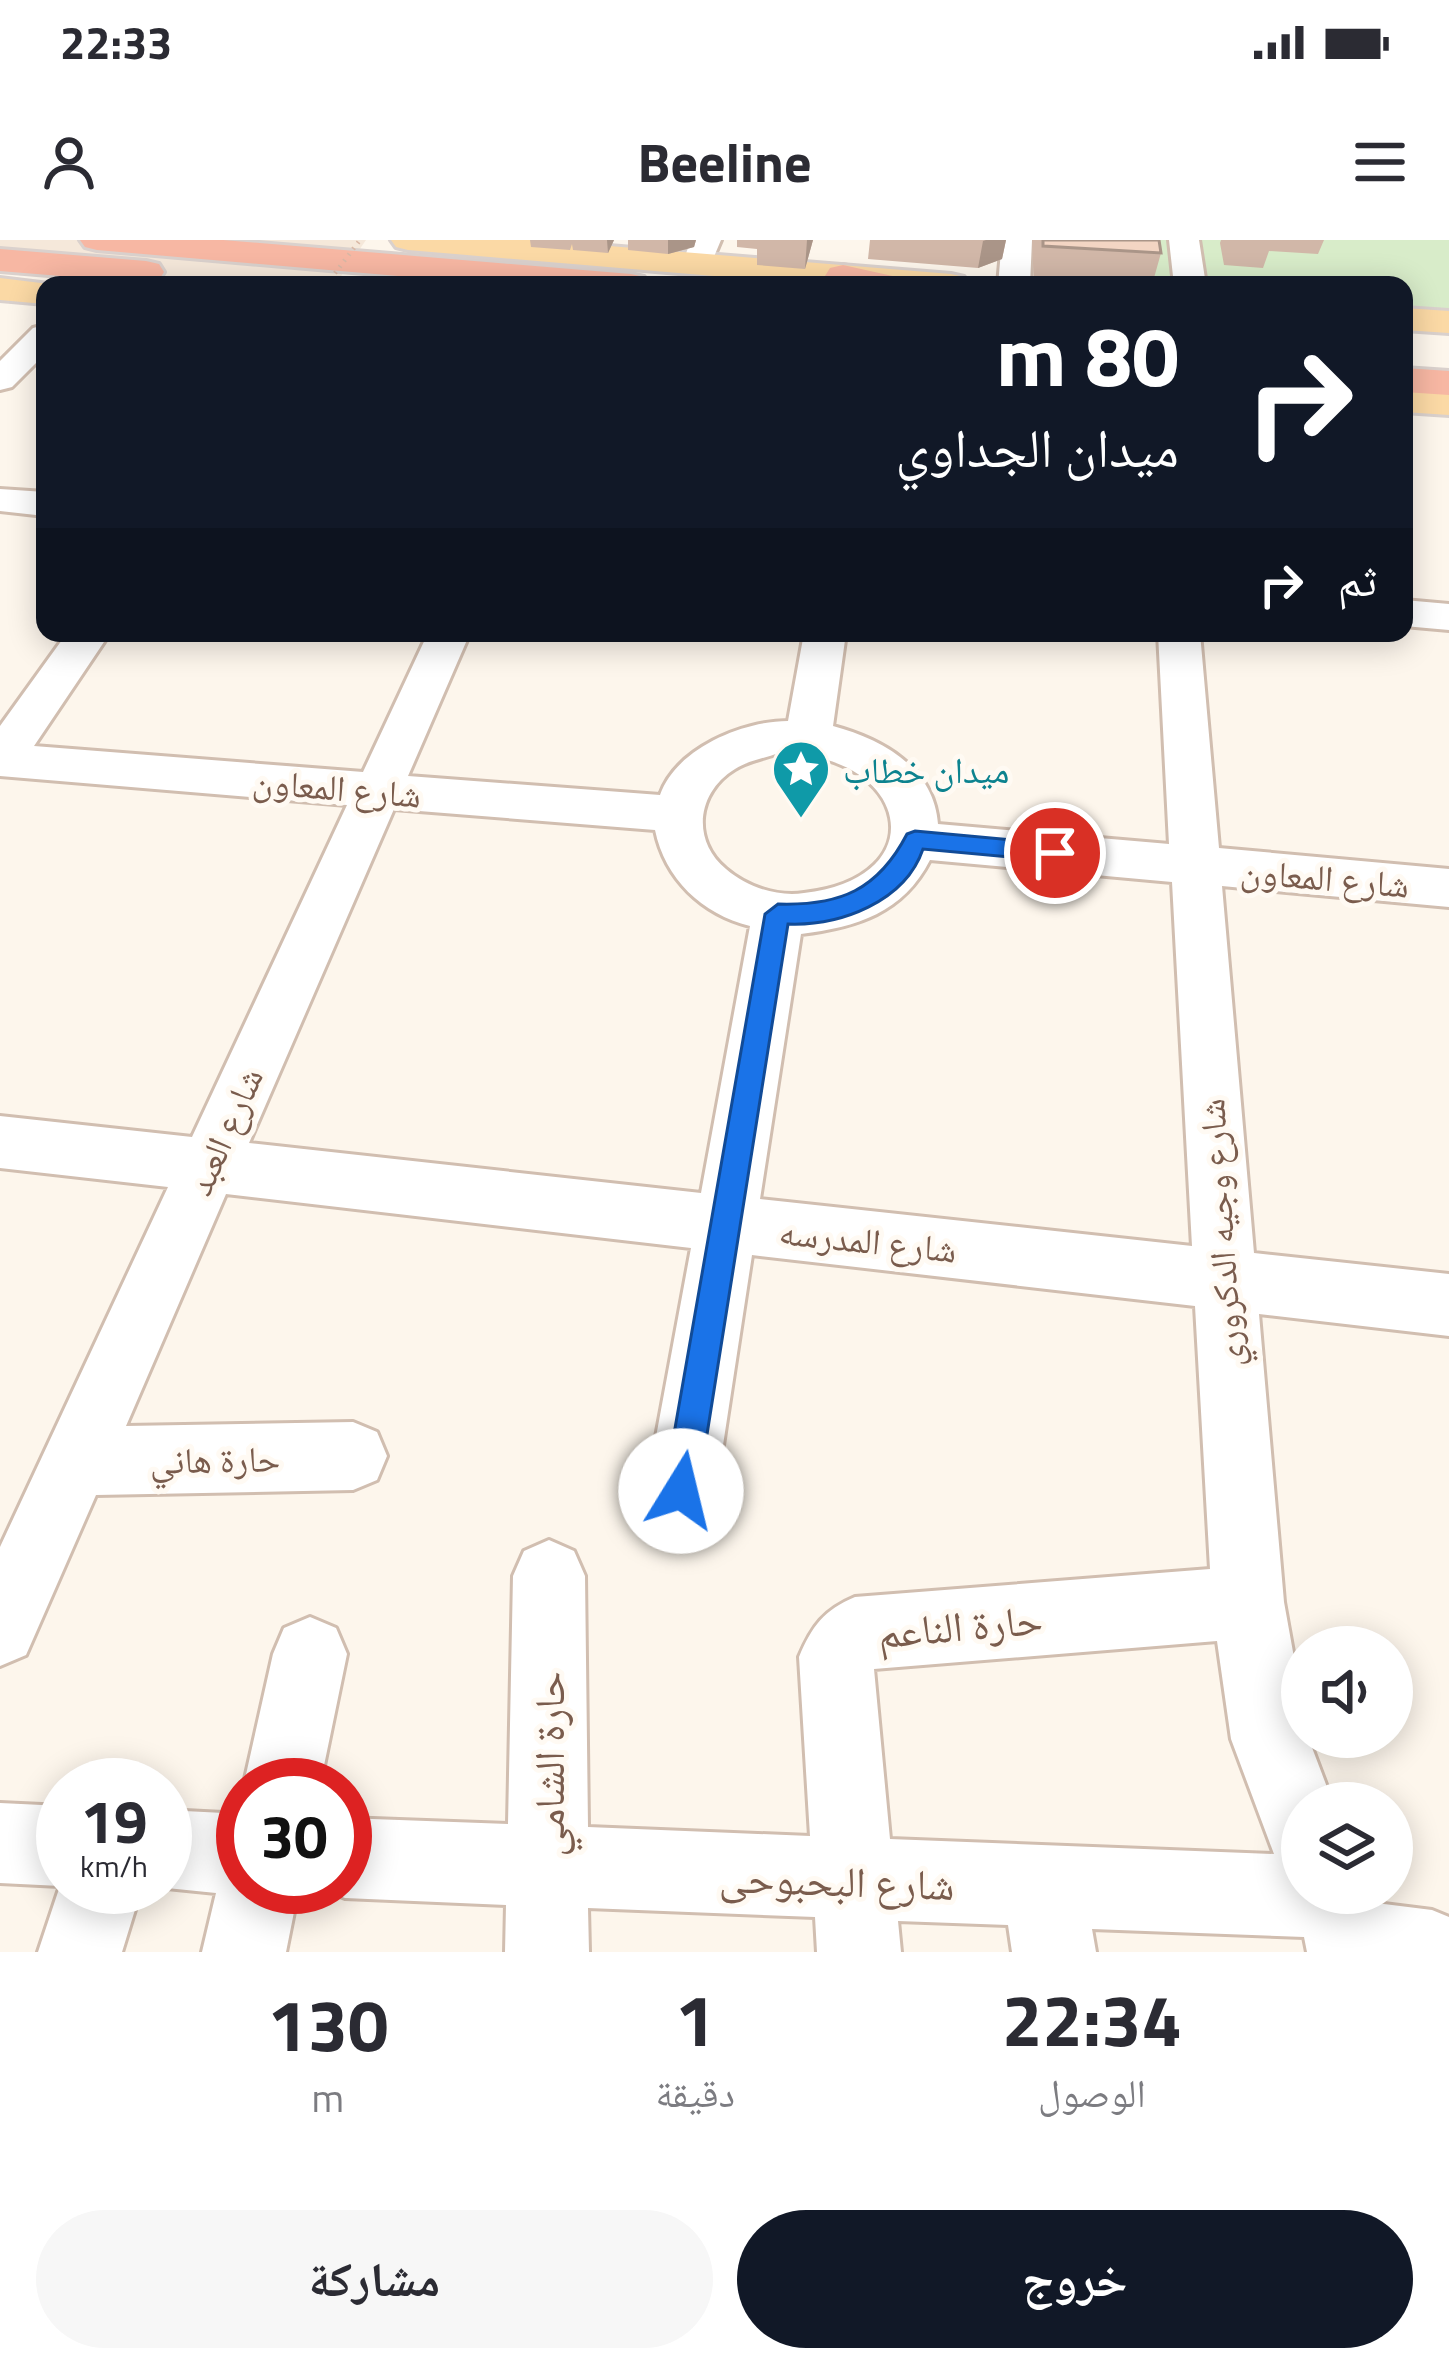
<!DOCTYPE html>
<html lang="ar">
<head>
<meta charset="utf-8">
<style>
	:root { --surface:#fff; --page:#f7f7f7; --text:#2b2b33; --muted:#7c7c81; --accent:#111827 }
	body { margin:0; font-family:"Titillium Web","Noto Naskh Arabic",sans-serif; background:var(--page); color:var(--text); direction:rtl; height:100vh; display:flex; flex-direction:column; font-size:45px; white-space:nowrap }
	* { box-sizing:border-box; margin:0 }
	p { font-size:39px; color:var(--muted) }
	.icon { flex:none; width:66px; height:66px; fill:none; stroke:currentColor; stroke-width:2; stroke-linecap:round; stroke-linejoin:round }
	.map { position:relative; height:1712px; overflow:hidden; direction:ltr }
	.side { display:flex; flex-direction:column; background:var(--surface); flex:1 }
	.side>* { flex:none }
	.hud { position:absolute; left:36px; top:36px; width:1377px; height:366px; border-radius:24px; box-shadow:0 6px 30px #0003; direction:rtl; background:#111827; color:#fff; overflow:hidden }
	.controls { position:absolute; left:1281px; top:1386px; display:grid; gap:24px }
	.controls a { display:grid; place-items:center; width:132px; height:132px; border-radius:50%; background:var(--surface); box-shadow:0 6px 30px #0003; font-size:60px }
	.speed { position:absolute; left:36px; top:1518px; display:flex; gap:24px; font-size:60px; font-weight:700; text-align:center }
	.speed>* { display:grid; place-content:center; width:156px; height:156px; border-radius:50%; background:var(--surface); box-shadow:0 6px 30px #0003; line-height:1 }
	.speed small { font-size:30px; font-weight:400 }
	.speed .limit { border:18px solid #d22; background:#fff; color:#111 }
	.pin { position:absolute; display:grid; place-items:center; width:102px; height:102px; color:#fff; margin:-51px; border:6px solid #fff; border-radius:50%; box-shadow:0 3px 12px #0007 }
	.me { position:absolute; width:132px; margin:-66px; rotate:9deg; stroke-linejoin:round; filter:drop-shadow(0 0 9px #0008) }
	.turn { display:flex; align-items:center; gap:42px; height:252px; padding:0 36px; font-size:54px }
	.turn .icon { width:156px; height:156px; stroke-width:2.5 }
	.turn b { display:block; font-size:84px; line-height:102px }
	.then { display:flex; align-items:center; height:114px; padding:0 36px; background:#0003; gap:24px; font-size:45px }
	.eta { display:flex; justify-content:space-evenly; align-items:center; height:204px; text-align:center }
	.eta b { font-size:72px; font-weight:700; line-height:84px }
	.cta { display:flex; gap:24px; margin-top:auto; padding:24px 36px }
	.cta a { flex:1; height:138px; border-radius:72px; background:var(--accent); color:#fff; font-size:48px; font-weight:700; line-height:138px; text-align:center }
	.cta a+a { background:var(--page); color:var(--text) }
	.status { display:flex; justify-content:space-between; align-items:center; height:84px; padding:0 60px; background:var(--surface); direction:ltr }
	.status svg { height:33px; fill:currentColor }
	header { display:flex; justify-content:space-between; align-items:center; height:156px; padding:0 36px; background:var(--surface); font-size:54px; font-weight:700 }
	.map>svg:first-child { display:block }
	.residential { fill:#f5e8da }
	.green { fill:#d8ecc9 }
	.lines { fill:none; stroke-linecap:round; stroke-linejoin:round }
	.minor-casing { stroke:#d1beb0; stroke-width:6 }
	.major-casing { stroke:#dad1cd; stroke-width:6 }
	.highway-casing { stroke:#dad1cd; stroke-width:6 }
	.minor { fill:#fff; fill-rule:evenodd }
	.major { fill:#fbd9a5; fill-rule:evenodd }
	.highway { fill:#f7b7a3; fill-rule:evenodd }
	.path-bridge { stroke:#d9b8a5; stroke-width:4.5; stroke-dasharray:1.5 6; stroke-linecap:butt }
	.wall { fill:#d1b7a8 }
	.shaded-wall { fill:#aa9588 }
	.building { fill:#f3d5c3; stroke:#aa9588; stroke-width:3 }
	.route { fill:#1a73e8; stroke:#114b97; stroke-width:3 }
	.labels { text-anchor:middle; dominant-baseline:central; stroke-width:10; stroke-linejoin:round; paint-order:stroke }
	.culture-label { font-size:36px; fill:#0d838f; stroke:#fffaf3; text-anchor:start }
	.street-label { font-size:36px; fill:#7a5c4d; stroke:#fffaf3 }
	.near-street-label { font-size:42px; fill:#7a5c4d; stroke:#fffaf3 }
</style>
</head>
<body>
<div class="status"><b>22:33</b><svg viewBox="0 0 49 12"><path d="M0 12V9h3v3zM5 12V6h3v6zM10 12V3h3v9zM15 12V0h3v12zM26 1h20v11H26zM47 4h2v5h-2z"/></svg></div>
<header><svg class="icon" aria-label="menu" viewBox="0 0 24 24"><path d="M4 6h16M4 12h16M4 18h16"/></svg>Beeline<svg class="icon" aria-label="person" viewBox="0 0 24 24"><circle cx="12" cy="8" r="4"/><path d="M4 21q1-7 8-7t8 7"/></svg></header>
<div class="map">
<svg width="1449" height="1712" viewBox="0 0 1449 1712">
	<rect width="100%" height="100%" fill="#fdf6ec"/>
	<path class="residential" d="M0,0H366L335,45H222L0,25Z"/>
	<path class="green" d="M1146,0H1449V69L1404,66V45H1151Z"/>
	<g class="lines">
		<g class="minor-casing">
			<path id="minor" d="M691,0H721L708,31H686L682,24Z
				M1002,0H1032L1030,45H998Z
				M1169,0H1199L1206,45H1174Z
				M45,85V114L12,147L0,150V121L33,88Z
				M0,249L45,252V276L0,271Z
				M1404,360L1449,364V390L1404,386Z
				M67,393H110L34,506L363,532L428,393H470L408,536L660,555C676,509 742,481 788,481L804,393H846L833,486C881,499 934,527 938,584L1169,604L1158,393H1200L1219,608L1449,629V667L1222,646L1254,1013L1449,1034V1096L1259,1074L1284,1362L1302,1462V1497H1308L1333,1563H1302V1653H1368V1662L1432,1670L1449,1677V1712H1307L1304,1697L1092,1689L1096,1712H1012L1008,1685L898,1681L901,1712H817L815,1677L588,1668L589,1712H505L506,1665L345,1658L317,1647H345V1578L508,1584L513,1336L524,1311L549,1300L574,1311L585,1336L588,1587L810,1596L799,1417C812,1386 824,1370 855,1357L1210,1329L1195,1066L752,1015L716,1251L706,1276L681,1286L656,1276L646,1251L691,1008L226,954L126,1186L353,1182L377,1192L387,1216L377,1240L353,1250L96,1255L26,1415L0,1426V1307L168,947L0,928V876L192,897L347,565L0,536V486ZM779,513C910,514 936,638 804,653C777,657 747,647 726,629C691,600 697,552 735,529C747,521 765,518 779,513ZM394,569L655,590C665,639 702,674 750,686L701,953L249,903ZM930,620L1172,642L1192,1006L760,959L801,694C857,687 903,673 930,620ZM1217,1401L1231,1499L1274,1614L890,1599L874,1429Z
				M310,1377L336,1388L347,1414L320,1545L243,1548L273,1414L284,1388Z
				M0,1563L63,1566V1647H142L122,1712H38L60,1646L0,1643Z
				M165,1570L243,1574V1647H299L286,1712H202L216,1653L157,1647H165Z"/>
		</g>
		<g class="major-casing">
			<path id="major" d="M391,0H536L951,34L964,37L969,45H820L408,10L396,7Z
				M0,38L57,45H45V64L0,60Z
				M1404,68L1449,71V93L1404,90Z
				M1404,148L1449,151V175L1404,172Z"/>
		</g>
		<g class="highway-casing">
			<path id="highway" d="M80,0H223L631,34L644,37L649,45H502L97,10L85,7Z
				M0,9L146,21L159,24L164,32L159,40L146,43L0,31Z
				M843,25L897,37L902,45L830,44L825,36L830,28Z
				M1404,128L1449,131V155L1404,152Z"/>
		</g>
		<use href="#minor" class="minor"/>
		<use href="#major" class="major"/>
		<use href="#highway" class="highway"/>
		<path class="path-bridge" d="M326,45L360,0"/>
	</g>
	<path class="wall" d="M530,0H614L608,13L573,10L572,4L570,10L531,7Z
		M628,0H696L694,7L668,14L628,10Z
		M737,0H813L805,29L757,25V9L737,7Z
		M870,0H1006L1002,19L978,28L868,19Z
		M1032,0H1159L1161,13L1152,45H1034Z
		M1221,0H1324L1318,14L1269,11L1263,28L1224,25L1220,3Z"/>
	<path class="shaded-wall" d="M607,0H614L608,13Z
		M668,0H696L694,7L668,14Z
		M807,0H813L805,29Z
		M986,0H1006L1002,19L978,28L983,1Z"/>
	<path class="building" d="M1043,0H1159L1161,13L1043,6Z"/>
	<path class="route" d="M915,591L1055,604L1067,613L1055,621L923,609C905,662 840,686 788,684L698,1251L693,1263L681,1268L669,1263L664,1251L765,674L778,664C840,666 878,650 907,594Z"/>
	<defs>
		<g id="sight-pin" transform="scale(3)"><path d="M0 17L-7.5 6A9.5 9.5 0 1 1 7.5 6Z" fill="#0f9aa8" stroke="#fffaf3"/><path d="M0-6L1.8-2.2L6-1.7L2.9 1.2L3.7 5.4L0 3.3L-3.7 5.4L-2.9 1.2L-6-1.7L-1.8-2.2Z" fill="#fff"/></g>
	</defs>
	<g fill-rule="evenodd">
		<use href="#sight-pin" x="801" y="529"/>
	</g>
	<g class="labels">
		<g class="culture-label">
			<text x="843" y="529">ميدان خطاب</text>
		</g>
		<g class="street-label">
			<text transform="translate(337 547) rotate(5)">شارع المعاون</text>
			<text transform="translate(1325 637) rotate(5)">شارع المعاون</text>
			<text transform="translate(224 891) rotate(-66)">شارع العبد</text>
			<text transform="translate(1220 993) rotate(-94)">شارع وجيه الدكروري</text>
			<text transform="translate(868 1000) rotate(6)">شارع المدرسه</text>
			<text transform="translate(215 1219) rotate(-1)">حارة هاني</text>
		</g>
		<g class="near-street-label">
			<text transform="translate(960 1385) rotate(-5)">حارة الناعم</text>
			<text transform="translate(548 1524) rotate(-90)">حارة الشامي</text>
			<text transform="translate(837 1640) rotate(2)">شارع البحبوحى</text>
		</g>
	</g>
</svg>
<div class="controls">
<a><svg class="icon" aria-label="sound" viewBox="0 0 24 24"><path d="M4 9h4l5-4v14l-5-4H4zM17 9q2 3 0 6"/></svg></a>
<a><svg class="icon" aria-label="layers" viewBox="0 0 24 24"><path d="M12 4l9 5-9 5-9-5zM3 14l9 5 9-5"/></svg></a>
</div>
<div class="speed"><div>19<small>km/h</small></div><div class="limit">30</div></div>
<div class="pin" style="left:1055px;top:613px;background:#d93025"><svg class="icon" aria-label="arrive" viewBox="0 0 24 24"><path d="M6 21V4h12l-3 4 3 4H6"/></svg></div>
<svg class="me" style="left:681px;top:1251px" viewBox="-20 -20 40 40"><circle r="19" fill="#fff"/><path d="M0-13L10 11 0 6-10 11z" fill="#1a73e8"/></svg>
<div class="hud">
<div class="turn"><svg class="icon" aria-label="right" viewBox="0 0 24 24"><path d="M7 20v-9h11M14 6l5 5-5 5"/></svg><div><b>80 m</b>ميدان الجداوي</div></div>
<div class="then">ثم<svg class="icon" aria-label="right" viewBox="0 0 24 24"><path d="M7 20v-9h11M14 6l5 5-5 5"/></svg></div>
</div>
</div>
<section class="side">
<div class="eta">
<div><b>22:34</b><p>الوصول</p></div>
<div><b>1</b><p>دقيقة</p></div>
<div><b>130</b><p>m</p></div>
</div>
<div class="cta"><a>خروج</a><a>مشاركة</a></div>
</section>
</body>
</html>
